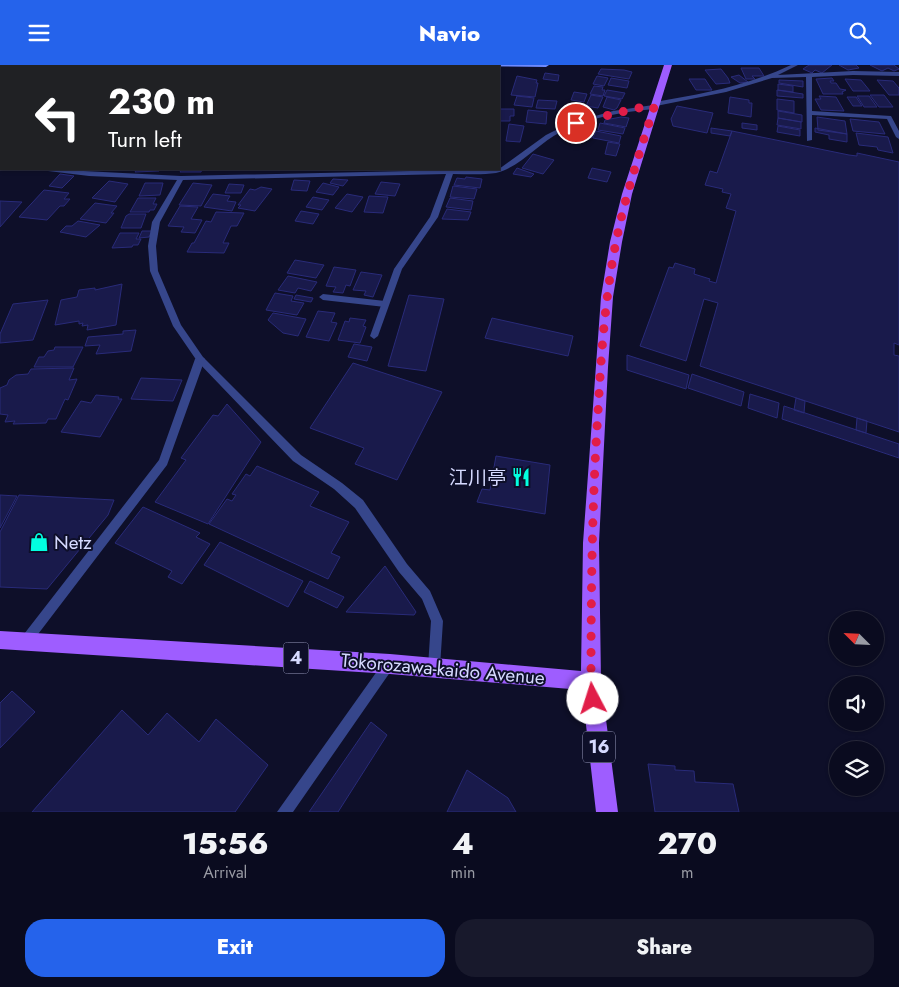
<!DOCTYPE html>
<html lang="en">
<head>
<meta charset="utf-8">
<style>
	:root { --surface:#0a0b1f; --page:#18192c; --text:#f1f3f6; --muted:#999ba4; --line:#2a2b3d; --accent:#2563eb }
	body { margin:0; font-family:Jost,"Noto Sans JP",sans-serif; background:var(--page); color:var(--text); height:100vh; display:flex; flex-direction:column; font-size:19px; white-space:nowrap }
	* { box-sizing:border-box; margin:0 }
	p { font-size:16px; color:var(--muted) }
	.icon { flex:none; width:28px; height:28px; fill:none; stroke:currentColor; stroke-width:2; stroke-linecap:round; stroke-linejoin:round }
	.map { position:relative; height:747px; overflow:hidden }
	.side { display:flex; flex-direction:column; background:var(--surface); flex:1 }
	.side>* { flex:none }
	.top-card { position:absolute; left:0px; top:0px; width:500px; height:105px; box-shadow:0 1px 4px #0004,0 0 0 1px var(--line); background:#202124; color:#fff; overflow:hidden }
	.needle { width:32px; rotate:294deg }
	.fabs { position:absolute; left:829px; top:546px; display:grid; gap:10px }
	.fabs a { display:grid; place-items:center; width:55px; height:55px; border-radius:50%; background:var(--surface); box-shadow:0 1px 4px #0004,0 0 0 1px var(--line); font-size:25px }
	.pin { position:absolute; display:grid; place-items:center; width:42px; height:42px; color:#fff; margin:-21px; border:2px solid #fff; border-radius:50%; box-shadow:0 1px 5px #0007 }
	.me { position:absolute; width:55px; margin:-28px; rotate:355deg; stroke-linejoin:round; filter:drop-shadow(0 0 4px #0008) }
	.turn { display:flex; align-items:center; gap:18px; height:105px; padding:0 25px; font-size:22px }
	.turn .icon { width:65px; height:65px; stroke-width:2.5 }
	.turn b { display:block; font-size:35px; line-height:42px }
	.eta { display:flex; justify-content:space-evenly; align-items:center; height:85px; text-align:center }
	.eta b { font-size:30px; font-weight:800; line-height:35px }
	.action { display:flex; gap:10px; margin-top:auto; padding:10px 25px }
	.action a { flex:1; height:58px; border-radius:20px; background:var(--accent); color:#fff; font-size:20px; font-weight:800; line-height:58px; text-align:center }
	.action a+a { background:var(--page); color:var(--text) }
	header { display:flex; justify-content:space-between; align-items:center; height:65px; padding:0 25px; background:var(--accent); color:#fff; font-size:22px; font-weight:800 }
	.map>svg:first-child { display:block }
	.building { fill:#191a4b; stroke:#292b79 }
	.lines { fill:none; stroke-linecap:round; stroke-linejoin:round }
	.lane { fill:#36468b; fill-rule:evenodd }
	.street { fill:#36468b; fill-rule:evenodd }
	.secondary { fill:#6d8aff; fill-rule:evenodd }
	.primary { fill:#9e5dff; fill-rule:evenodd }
	.route { stroke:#e11d48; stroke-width:9; stroke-dasharray:0 16.2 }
	.labels { text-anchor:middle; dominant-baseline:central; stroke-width:4; stroke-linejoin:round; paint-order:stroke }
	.shield { fill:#0e0f29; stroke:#9a9dbf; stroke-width:1 }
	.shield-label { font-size:18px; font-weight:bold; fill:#d6daff }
	.poi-label { font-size:19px; fill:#d6daff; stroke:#0e0f29; text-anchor:end }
	.street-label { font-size:19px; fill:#d6daff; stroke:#0e0f29 }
</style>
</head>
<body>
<header><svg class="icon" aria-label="menu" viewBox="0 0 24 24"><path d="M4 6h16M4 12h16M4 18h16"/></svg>Navio<svg class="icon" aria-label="search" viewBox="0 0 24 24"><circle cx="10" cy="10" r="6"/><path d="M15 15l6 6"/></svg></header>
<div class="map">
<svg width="899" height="747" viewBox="0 0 899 747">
	<rect width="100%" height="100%" fill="#0e0f29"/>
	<path class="building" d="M809,0H832L822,8L815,5L812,8L803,4Z
		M839,0H856L859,3L848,5Z
		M870,0H894L899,4L894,6L888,3L882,6Z
		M741,3H759L764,11H752L755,14H746Z
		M601,4L624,5L632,7L629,14L598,9Z
		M721,4L728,13L730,18L716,19L705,5Z
		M545,8L559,10L558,16L543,14Z
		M739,10L748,17L740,18L731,12Z
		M517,11L537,15L536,18H538L535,32L511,30Z
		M597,11L608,13L604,21L593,19Z
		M611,13L629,16L627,23L608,20Z
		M832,13L834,16H830L831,18H836L840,24L846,25L842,27L843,29H823L816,14Z
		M689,14H705L712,25H696Z
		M845,14L861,15L870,26H853Z
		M779,15L803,16V22L779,18Z
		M877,15L893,16L899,23V30H889Z
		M778,19L793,21V27L778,25Z
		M594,21L603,22L602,25H605L603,31L590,29Z
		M607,25L625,28L622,34L604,31Z
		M777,25L803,29V33L777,31Z
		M574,27L587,29L584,37L571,35Z
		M591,30L603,32L598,43L586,41Z
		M870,30H884L893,42H879Z
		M517,31L534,33L532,42L514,40Z
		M819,31L836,32L844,46L821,45L815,34H821Z
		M857,31H869L877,42H864Z
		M607,32L621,35L617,43L614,45L603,42Z
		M730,32L749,35V38H752L751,52L728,48Z
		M847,32H856L862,41H853Z
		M777,34L794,36V48L777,45Z
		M538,35L557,36L555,44L536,43Z
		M677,41L713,48L707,68L673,61L671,54Z
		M499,44H514V51H510V56H499Z
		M528,45L547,47L546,59L526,57Z
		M778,46L802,50V57L778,53Z
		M621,52L629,53L626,62L604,58L605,55Z
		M817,52L845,56L847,69L818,65Z
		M778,53L801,57V64L777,60Z
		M850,54L879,57L885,69L853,66Z
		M600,58L625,63L623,69L598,65Z
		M742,58L757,60V65L742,63Z
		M509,59L524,61L520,77L506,76Z
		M587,60L595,61L592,73L571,69L574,65H581L582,62L587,63Z
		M778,61L800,65V71L777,67Z
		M711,63L732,66L730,71L711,68Z
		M815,63L847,69V77L829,74V70L815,67Z
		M596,66L621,71L619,78L593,73Z
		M732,66L849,90L857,91V88L899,97V280L894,278V290L899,291V367L700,301L718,238L704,234L686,296L640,281L669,202L673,203L675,198L695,204L694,209L710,214L709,216L716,218L736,146L726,143L731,129L722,127L723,124L705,120L710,106L717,108Z
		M856,68L888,72L893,88L878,85L877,82L859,80Z
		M608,77L620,79L616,91L605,89Z
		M533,89L554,95L543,109L522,103Z
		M517,103L534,109L531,112L513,109Z
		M592,103L611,107L607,117L588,113Z
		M137,104H160L159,106L135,107Z
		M182,104H202L201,107H180Z
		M60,109L74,111L62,123L49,121Z
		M466,112L482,114L480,123L454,120L457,113L465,114Z
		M333,114L348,115L343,121L330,118Z
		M294,115L310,116L307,126L291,125Z
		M109,116L128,119L115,137L92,133Z
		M381,117L400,119L395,131L375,129Z
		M145,118H163L160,130L139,131Z
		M193,118L212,120L201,141L179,140Z
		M323,118L339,122L333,130L316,127Z
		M229,119L244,120L241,128H225Z
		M453,121L477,124L474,134L450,132Z
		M261,122L272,124L255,146L238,143L241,140H238L250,124L255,125Z
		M44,125L69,128L64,134H70L64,141H60L47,155L19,152Z
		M213,129L230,131L227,136L236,137L232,146L204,142Z
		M347,129L363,132L352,147L335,143Z
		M369,131L388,132L383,148L364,147Z
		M313,132L329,135L322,145L306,142Z
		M138,133H156L153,139H157L154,145H150L149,147H130Z
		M450,133L473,136L471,145L446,142Z
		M0,136L22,137L0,162Z
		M95,138L117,141L111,148H114L106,158L80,154Z
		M180,141L198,142L191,154L202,155L195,168L181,167L184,162L168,161Z
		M447,144L471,147L468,155L442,154Z
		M301,146L319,149L313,159L295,156Z
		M216,147L244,148L237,161H231L223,178H229L224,188L187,187L192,178H194L206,156L211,157Z
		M129,149H146L141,163H121L126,151Z
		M78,156L100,160L86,172L60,167L66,161H72Z
		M142,166H152L149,172L139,173Z
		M120,168H139L136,174H141L138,180H133L132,182L112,183Z
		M295,195L324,200L316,213L287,208Z
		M334,202L356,205L350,221L346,220L343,228L333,227L336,222L326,221Z
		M361,207L382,210L373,232L364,230L366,226L353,225Z
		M288,211L317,217L311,226L298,223L295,228L278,225Z
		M122,219L116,260L87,265L88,260L82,261L83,258L79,259V256L55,260L61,235L77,232L79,225L95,223V225Z
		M275,228L293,231L291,236L304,238L297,250L266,245Z
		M296,230L313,233L311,237L294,234Z
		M409,230L444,234L426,306L388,301Z
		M48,235L33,275L0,278V269L13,239Z
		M318,246L335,248L331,257L337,258L329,276L306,272Z
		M273,248L306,254L298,271L283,268L268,255Z
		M350,253L366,255L363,261L366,262L360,278L338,275L345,256L349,257Z
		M492,253L573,271L568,291L485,273Z
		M136,265L131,286L96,289L100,280L85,281L88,272L123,269V266Z
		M354,279L372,282L367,296L348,292Z
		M55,282H83L73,302H34L39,292H44L48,286L54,285Z
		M627,290L689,310L686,324L627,305Z
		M353,298L442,327L397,415L355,399L364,383L310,363Z
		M74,303L69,315L77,314L68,335L65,334L56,354H48L46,358L13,359L15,356L5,357L8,350L0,349V323L7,320L9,315L16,310L28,309L31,304Z
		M692,309L744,327L741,341L688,323Z
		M141,313L182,315L173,336L131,334Z
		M750,329L779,338L777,353L748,343Z
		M96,330L119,332L118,334H122L100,372L61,367L81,336L91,338Z
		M796,333L805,336L804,348L794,345Z
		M227,339L261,377L208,459L155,437L186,395L181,393L213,350L218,351Z
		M784,341L899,379V393L782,354Z
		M857,353L867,356L866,368L856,365Z
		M496,391L550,400L545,449L477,437L482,424L490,425Z
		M257,401L319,427L310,441L349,457L331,488L340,492L328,514L209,459L227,434L232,436L236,430L232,429L246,409L250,411Z
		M0,430L17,431L0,463Z
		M19,430L114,435L108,450L47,524L0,522V467Z
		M143,442L200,468L196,472L210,479L182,519L168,512L172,506L115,478Z
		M220,477L303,516L288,542L204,500Z
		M385,501L416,547L414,550L346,547Z
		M310,516L344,532L337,543L304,527Z
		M12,626L35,647L0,683V638Z
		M122,645L148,670L167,648L199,677L216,654L268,700L235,747H32Z
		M371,657L387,670L338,747H309Z
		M648,699L675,701V705L694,706L695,717L733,719L739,747H655Z
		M467,705L508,733L516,747H447Z"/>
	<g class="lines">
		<path class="lane" d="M347,0H353L354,1H348Z
			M323,229L385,236L389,239L385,242L323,235L319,232Z
			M200,290L205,294L167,400L29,581L25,583L21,581L19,577L21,573L159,395L195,294Z"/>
		<path class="street" d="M392,0H398V1H392Z
			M791,0H798L778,10L853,6L899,7V11L853,10L812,12V46L891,51L899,66V74L896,72L887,54L812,50V75L807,76L806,12L772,13L726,27L656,41L657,42L654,44C622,47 590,52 561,67C538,78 521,102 496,108C483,110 467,109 453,109L438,152L402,204L378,271L374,274L370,271L394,204L430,152L446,109L183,115L160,157L156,181L158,206L181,260L203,292L301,390L342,418L363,435L407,499L430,526L443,556L440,602L439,607L434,608L429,607L428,602L431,556L422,534L399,507L355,443L334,424L293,396L197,296L173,261L150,206L148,181L152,157L177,115L89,111L48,106L45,104L181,111L499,104L546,70L570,58L613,46L653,40L652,39L655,37C702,29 747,21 791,0Z
			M1,23V27L0,28V24Z
			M0,97H1V101H0Z
			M389,593L393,595L395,599L393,603L293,747H277L385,595Z"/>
		<path class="secondary" d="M455,0H549L546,2L454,1Z
			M0,6H1V10H0Z"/>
		<path class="primary" d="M664,0H672L632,129L622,177L613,232L608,302L599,478L601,616L618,747H596L582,625L390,609L0,584V566L390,589L581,606L583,478L601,232L610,177L622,129Z"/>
	</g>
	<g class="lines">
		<path class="route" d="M576,58L638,43L654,42C640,87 625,131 616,177C605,233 601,290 598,347C592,437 591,526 591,616L593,634"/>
	</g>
	<defs>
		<g id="restaurant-bare" transform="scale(1.5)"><path d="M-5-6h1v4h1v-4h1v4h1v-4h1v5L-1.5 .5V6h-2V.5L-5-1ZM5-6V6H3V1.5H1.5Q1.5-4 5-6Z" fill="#02ffe0" stroke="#0e0f29" stroke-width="2.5" paint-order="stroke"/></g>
		<g id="shop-bare" transform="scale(1.5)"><path d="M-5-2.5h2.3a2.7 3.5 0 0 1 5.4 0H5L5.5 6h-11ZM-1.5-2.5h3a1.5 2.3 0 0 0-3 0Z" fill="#02ffe0" stroke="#0e0f29" stroke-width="2.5" paint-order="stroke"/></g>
	</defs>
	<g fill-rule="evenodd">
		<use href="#restaurant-bare" x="521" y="412"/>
		<use href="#shop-bare" x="39" y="477"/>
	</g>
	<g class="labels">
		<g class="shield">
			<rect x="283.5" y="577.5" width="25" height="31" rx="4"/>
			<rect x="583" y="666.5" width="32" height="31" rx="4"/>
		</g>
		<g class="shield-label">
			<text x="296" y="593">4</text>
			<text x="599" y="682">16</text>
		</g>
		<g class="poi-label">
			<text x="506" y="412">江川亭</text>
			<text x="54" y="477" text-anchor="start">Netz</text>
		</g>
		<g class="street-label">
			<text transform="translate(443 604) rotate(5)">Tokorozawa-kaido Avenue</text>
		</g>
	</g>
</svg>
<div class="fabs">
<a><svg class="needle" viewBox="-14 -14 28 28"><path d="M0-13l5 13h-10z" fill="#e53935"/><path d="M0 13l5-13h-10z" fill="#999ba4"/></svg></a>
<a><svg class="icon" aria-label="sound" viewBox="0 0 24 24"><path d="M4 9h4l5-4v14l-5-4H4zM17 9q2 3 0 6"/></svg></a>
<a><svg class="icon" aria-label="layers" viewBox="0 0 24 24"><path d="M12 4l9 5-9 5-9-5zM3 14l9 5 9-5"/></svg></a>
</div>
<div class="pin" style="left:576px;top:58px;background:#d93025"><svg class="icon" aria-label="arrive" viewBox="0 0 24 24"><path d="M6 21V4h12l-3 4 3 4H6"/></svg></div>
<svg class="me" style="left:593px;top:634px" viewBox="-20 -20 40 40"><circle r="19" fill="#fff"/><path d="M0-13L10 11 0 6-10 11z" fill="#e11d48"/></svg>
<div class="top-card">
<div class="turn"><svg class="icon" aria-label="left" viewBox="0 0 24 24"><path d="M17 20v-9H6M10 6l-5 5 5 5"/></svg><div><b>230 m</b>Turn left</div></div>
</div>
</div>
<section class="side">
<div class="eta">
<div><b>15:56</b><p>Arrival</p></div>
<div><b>4</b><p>min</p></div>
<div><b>270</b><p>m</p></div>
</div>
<div class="action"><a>Exit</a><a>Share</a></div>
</section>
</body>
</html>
